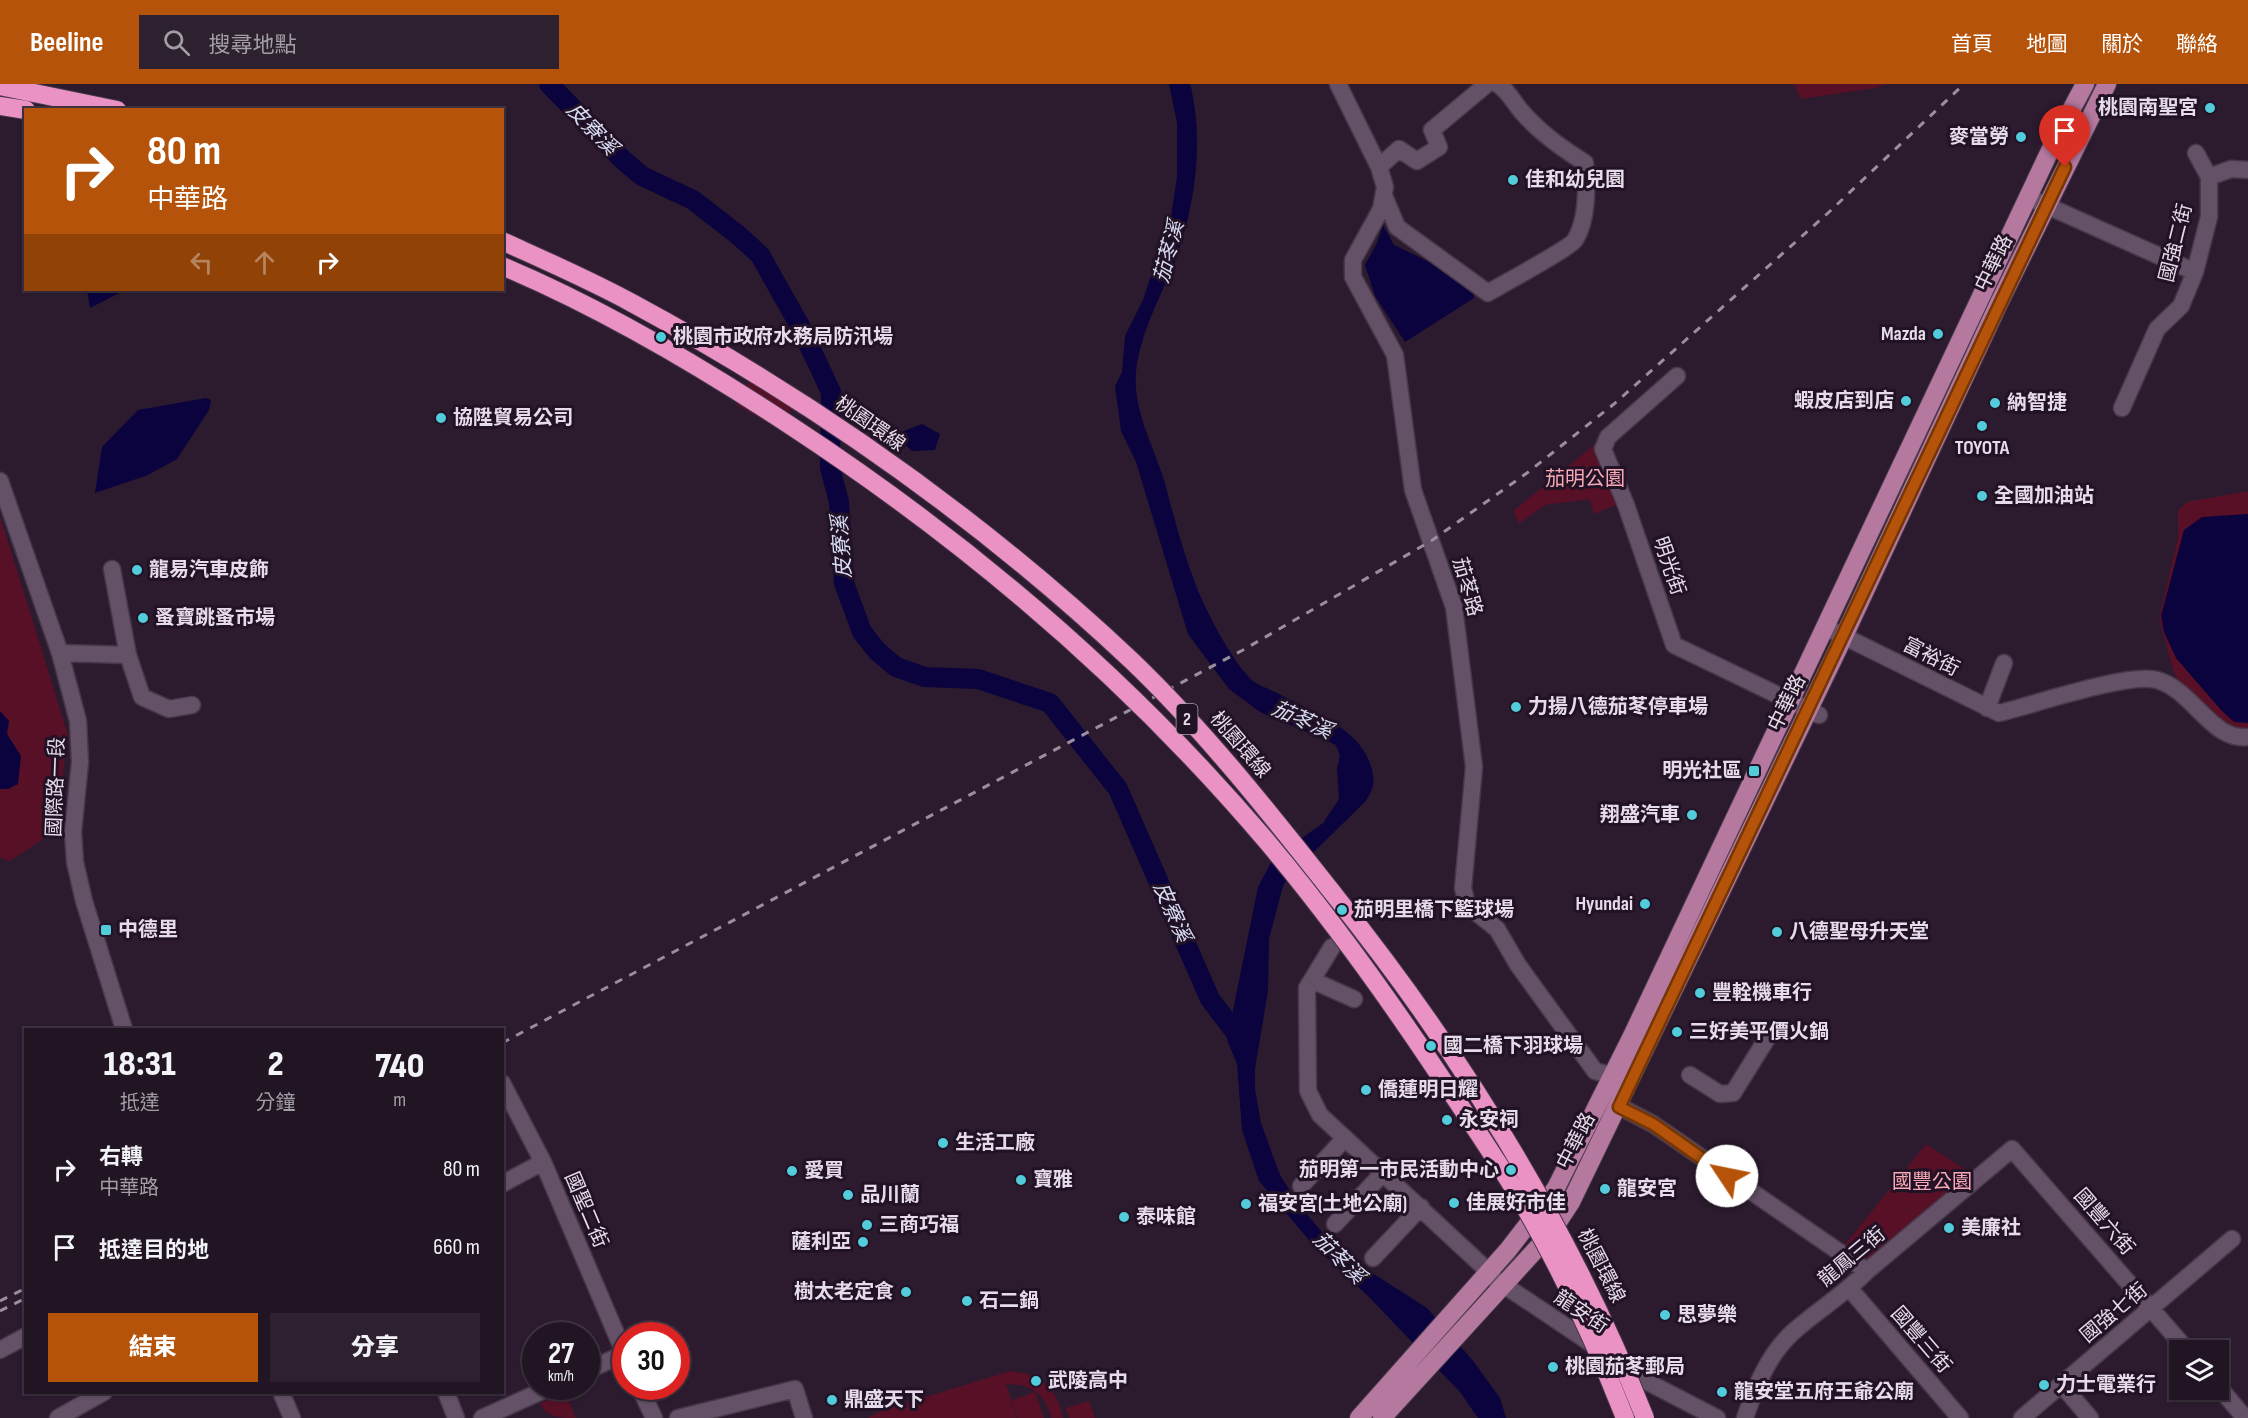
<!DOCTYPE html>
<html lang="zh-TW">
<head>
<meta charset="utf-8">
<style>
	:root { --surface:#211423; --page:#2d2130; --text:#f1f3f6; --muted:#a29ea6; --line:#3e3341; --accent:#b45309 }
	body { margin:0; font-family:"Sofia Sans Condensed","Noto Sans TC",sans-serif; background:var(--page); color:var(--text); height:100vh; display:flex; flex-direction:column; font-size:22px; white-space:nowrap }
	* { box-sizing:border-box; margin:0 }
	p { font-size:20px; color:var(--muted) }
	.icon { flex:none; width:33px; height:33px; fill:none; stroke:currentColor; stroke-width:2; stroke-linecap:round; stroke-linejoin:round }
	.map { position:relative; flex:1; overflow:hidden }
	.sheet { position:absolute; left:24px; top:944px; width:480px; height:366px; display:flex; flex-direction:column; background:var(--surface); border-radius:0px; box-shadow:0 2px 4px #0004,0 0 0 2px var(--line) }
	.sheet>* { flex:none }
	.top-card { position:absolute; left:24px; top:24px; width:480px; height:183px; border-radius:0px; box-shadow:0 2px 4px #0004,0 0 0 2px var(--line); background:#b45309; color:#fff; overflow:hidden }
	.fabs { position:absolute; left:2169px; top:1256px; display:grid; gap:12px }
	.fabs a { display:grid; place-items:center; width:60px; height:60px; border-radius:0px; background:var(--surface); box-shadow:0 2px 4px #0004,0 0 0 2px var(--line); font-size:30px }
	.speed { position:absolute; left:522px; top:1238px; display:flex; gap:12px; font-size:30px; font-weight:700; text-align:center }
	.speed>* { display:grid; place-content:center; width:78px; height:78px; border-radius:50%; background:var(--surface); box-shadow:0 2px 4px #0004,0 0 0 2px var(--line); line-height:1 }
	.speed small { font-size:15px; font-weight:400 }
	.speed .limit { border:9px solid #d22; background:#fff; color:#111 }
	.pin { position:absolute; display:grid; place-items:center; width:51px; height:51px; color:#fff; margin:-62px -26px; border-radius:50% 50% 50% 0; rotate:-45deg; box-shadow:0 0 6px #0007 }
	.pin .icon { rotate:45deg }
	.me { position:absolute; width:66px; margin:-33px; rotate:304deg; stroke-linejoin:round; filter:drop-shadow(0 0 4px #0008) }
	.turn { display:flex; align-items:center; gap:21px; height:126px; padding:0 24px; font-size:27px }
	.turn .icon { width:78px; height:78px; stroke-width:2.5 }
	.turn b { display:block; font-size:42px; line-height:51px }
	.lanes { display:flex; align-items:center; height:57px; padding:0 24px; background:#0003; justify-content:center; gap:30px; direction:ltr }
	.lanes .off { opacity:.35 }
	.eta { display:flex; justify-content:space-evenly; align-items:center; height:102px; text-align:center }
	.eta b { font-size:36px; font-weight:800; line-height:42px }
	.cta { display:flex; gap:12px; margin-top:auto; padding:12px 24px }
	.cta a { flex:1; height:69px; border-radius:0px; background:var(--accent); color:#fff; font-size:24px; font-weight:800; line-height:69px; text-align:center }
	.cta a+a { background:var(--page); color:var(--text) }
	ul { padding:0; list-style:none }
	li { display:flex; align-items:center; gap:18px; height:78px; padding:0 24px }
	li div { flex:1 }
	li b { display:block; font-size:22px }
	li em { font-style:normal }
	header { display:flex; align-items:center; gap:36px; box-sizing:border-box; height:84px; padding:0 30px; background:var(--accent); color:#fff }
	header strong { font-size:28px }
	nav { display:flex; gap:33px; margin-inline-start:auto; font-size:21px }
	.search { width:420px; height:54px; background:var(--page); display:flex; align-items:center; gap:15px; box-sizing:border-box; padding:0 21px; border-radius:0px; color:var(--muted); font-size:22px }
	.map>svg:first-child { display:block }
	.green { fill:#571026 }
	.water { fill:#0a033d }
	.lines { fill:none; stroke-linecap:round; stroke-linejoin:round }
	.river { stroke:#0a033d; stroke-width:20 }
	.minor-casing { stroke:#463849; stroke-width:19 }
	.major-casing { stroke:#463849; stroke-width:20 }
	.highway-casing { stroke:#463849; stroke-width:20 }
	.minor { stroke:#645067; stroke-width:16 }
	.major { stroke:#b5789f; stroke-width:18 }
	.highway { stroke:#eb92c5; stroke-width:18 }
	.rail { stroke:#9a8d9d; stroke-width:3; stroke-dasharray:8 8; stroke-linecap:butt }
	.highway-bridge-casing { stroke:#463849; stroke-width:20; stroke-linecap:butt }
	.highway-bridge { stroke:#eb92c5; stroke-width:18 }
	.route-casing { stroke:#753606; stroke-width:15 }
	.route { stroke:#b45309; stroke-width:10 }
	.poi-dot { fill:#52cbda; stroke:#221225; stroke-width:2 }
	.labels { text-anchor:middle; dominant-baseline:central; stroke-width:6; stroke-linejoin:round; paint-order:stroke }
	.shield { fill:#221225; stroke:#ab9fae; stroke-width:1.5 }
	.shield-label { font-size:18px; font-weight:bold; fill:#e6dbe8 }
	.poi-label { font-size:20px; font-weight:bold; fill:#e6dbe8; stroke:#221225; text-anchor:start }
	.street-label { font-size:20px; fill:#e6dbe8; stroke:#221225 }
	.park-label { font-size:20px; fill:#f8a9b6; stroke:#221225 }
	.water-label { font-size:21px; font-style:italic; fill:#d7dcf3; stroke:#221225 }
</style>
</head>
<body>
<header>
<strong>Beeline</strong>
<div class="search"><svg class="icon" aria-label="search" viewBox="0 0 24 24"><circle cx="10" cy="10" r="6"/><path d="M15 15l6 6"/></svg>搜尋地點</div>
<nav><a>首頁</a><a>地圖</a><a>關於</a><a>聯絡</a></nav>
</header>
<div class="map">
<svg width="2248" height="1334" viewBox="0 0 2248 1334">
	<rect width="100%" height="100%" fill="#2c1b2f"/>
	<path class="green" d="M1794,0H1886L1875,4L1801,15Z
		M756,286L800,310L780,345L736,321Z
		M1598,358L1620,419L1594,430L1590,415L1545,421L1519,440L1513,427Z
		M2248,407V649L2236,650L2183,606L2173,586L2159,534L2178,454V426L2187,418Z
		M0,432L68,651L55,747L10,777L0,774Z
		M1926,1060L1980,1095L1867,1187L1839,1168Z
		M1010,1287C1040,1290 1058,1305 1063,1334H1051C1046,1309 1030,1300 1006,1300L1017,1334H868L880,1327Z
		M573,1305L578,1314L569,1318L576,1334C559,1334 548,1334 540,1320Z
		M1035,1308L1044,1334H1018L1012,1316Z
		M1089,1317L1095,1334H1069L1066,1324Z"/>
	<path class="water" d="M1169,0H1190L1191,3C1204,59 1195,123 1175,177C1161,212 1140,249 1136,288C1133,327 1153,360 1164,396C1174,433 1183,469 1197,504C1207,529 1233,579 1253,597C1259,602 1270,605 1277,609C1310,627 1359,643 1371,682C1376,698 1374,706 1364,719L1288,793L1283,802L1269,855L1268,907L1255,985V1005L1261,1039L1280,1091L1299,1121L1338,1167L1427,1224L1474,1278L1500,1314L1506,1334H1478L1460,1308L1368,1212L1314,1162L1259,1097L1242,1046L1237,980L1227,956L1258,803L1273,775L1323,739L1339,715L1337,684L1340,672L1336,661L1260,628L1229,605L1188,550L1136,378L1121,347L1115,302L1122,288L1125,252L1143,216L1171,132L1177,93V39Z
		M1383,141L1394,161L1471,198L1474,214L1405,258L1375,212L1365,181L1377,159Z
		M87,206H125L90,224Z
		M206,314L211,316L209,326L177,375L148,391L95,409L102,363L138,326Z
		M922,340L940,350L935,366L912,367L902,358L901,348Z
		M2248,430V639L2234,638L2221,626L2176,574L2164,548L2161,532L2184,446L2202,433Z
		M0,627L9,637L7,650L21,672L18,700L8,705H0Z"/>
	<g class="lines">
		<path class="river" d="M549,0L623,76L642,92L693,116L738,151L760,171L800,242L831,308L830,384L839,418L844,499L862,548L877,567L896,583L925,593L978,595L1050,619L1118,705L1210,915L1245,961"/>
		<g class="minor-casing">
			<path id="minor" d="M1338,0L1379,83L1385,103L1381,125L1353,176V193L1395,271L1413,406L1454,523L1474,683L1463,804L1467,821L1497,845L1518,881L1595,987L1624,995
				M1379,83L1399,65L1417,77L1439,63L1432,46L1487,0
				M2209,93L2231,85L2248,86
				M1385,114L1397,143L1488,209C1501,201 1570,164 1575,156C1588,135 1587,103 1585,79C1562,64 1540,49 1522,28C1514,19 1508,6 1497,0
				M2034,116L2195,188
				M1677,292L1608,353L1603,365L1626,421L1674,561L1819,631
				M2122,324L2157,245L2181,222L2195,188L2209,133V93L2196,69
				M0,397L60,569L78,637L80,678L73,748L75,778L84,817L124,945
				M112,485L128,571L142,613L169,625L192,621
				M1825,543L1999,629C2033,621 2129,588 2157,596C2193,606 2212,658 2248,653
				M60,569L128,571
				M1987,624L2004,579
				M1307,904L1332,863
				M1354,915L1316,898L1307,904L1308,1007L1320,1031L1488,1187
				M1690,991L1720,1010L1733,1009L1766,956
				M502,999L543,1078L626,1273
				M1607,1016L1653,1040L1867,1187
				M502,1100L543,1078
				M1301,1102L1345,1054
				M1335,1140L1383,1089
				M1373,1174L1421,1123
				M1492,1193L1598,1264
				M1850,1205L1960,1334
				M0,1266L26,1252
				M1619,1279L1638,1293L1717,1334
				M586,1287L624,1270
				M2062,1301L2090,1334
				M639,1302L654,1334
				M2218,1302L2245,1334
				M281,1308L292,1334
				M446,1308L456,1334
				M58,1334L104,1308
				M482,1334L553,1302
				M678,1334L795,1305L804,1334
				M1745,1334C1755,1304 1768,1271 1792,1249C1816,1227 1844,1211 1867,1187L2012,1065L2187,1266
				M2022,1334L2232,1155"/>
		</g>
		<g class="major-casing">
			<path id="major" d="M1359,1334L1508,1166L1556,1104L1632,952L2054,58L2085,0
				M1382,1334L1550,1150L1571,1118L1837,567L1999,219L2107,0"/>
		</g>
		<g class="highway-casing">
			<path id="highway" d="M0,2L117,26
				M0,22L26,26"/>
		</g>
		<use href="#minor" class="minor"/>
		<use href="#major" class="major"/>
		<use href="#highway" class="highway"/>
		<path class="rail" d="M502,959L1243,566L1431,457L1527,389L1614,320L1828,129L1964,0
			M0,1217L26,1204
			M0,1227L26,1214"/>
		<g class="highway-bridge-casing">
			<path id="highway-bridge" d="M502,157C546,177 590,196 632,219C812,316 983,437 1132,577C1207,649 1272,732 1336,813C1463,972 1570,1145 1645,1334
				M502,182C604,225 700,282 791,342C968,458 1132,598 1269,760C1329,832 1384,908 1436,986C1468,1034 1502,1082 1530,1132C1566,1196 1598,1265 1625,1334"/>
		</g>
		<use href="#highway-bridge" class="highway-bridge"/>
	</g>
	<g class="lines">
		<g class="route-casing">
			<path id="route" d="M1727,1092L1653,1040L1619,1023L2065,83"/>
		</g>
		<use href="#route" class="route"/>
	</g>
	<g class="poi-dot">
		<circle cx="2210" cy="24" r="6"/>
		<circle cx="2021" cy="53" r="6"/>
		<circle cx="1513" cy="96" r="6"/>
		<circle cx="1938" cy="250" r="6"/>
		<circle cx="661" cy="253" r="6"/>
		<circle cx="1906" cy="317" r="6"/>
		<circle cx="1995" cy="319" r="6"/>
		<circle cx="441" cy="334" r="6"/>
		<circle cx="1982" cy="342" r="6"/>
		<circle cx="1982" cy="412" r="6"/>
		<circle cx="137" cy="486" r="6"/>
		<circle cx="143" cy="534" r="6"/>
		<circle cx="1516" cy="623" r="6"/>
		<rect x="1748" y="681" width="12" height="12" rx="3"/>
		<circle cx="1692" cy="731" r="6"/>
		<circle cx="1645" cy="820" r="6"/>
		<circle cx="1342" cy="826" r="6"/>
		<rect x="100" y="840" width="12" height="12" rx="3"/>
		<circle cx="1777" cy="848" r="6"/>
		<circle cx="1700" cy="909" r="6"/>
		<circle cx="1677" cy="948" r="6"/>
		<circle cx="1431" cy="962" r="6"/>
		<circle cx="1366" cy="1006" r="6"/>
		<circle cx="1447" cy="1036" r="6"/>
		<circle cx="943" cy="1059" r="6"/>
		<circle cx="1511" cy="1086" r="6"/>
		<circle cx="792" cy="1087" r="6"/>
		<circle cx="1021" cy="1096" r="6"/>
		<circle cx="1605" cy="1105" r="6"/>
		<circle cx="848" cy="1111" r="6"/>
		<circle cx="1454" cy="1119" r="6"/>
		<circle cx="1246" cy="1120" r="6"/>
		<circle cx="1124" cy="1133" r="6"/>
		<circle cx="867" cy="1141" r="6"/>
		<circle cx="1949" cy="1144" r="6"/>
		<circle cx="863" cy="1158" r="6"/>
		<circle cx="906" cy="1208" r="6"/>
		<circle cx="967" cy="1217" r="6"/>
		<circle cx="1665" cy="1231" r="6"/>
		<circle cx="1553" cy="1283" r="6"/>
		<circle cx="1036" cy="1297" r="6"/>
		<circle cx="2044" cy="1301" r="6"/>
		<circle cx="1722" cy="1308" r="6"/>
		<circle cx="832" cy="1316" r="6"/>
	</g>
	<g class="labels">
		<rect class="shield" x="1176.5" y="620" width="21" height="30" rx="4.5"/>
		<g class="shield-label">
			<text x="1187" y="635">2</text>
		</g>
		<g class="poi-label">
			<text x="2198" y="24" text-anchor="end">桃園南聖宮</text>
			<text x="2009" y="53" text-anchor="end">麥當勞</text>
			<text x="1525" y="96">佳和幼兒園</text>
			<text x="1926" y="250" text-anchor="end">Mazda</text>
			<text x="673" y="253">桃園市政府水務局防汛場</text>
			<text x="1894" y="317" text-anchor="end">蝦皮店到店</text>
			<text x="2007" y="319">納智捷</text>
			<text x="453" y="334">協陞貿易公司</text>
			<text x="1982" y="364" text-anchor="middle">TOYOTA</text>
			<text x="1994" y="412">全國加油站</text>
			<text x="149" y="486">龍易汽車皮飾</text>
			<text x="155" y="534">蚤寶跳蚤市場</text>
			<text x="1528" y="623">力揚八德茄苳停車場</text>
			<text x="1742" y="687" text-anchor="end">明光社區</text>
			<text x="1680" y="731" text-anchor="end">翔盛汽車</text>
			<text x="1633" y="820" text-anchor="end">Hyundai</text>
			<text x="1354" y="826">茄明里橋下籃球場</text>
			<text x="118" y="846">中德里</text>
			<text x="1789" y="848">八德聖母升天堂</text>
			<text x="1712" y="909">豐輇機車行</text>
			<text x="1689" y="948">三好美平價火鍋</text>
			<text x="1443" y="962">國二橋下羽球場</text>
			<text x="1378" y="1006">僑蓮明日耀</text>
			<text x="1459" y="1036">永安祠</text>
			<text x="955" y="1059">生活工廠</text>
			<text x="1499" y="1086" text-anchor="end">茄明第一市民活動中心</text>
			<text x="804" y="1087">愛買</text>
			<text x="1033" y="1096">寶雅</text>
			<text x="1617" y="1105">龍安宮</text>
			<text x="860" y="1111">品川蘭</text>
			<text x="1466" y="1119">佳展好市佳</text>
			<text x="1258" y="1120">福安宮(土地公廟)</text>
			<text x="1136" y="1133">泰味館</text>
			<text x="879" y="1141">三商巧福</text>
			<text x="1961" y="1144">美廉社</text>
			<text x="851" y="1158" text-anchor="end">薩利亞</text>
			<text x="894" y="1208" text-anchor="end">樹太老定食</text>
			<text x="979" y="1217">石二鍋</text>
			<text x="1677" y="1231">思夢樂</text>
			<text x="1565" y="1283">桃園茄苳郵局</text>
			<text x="1048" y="1297">武陵高中</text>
			<text x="2056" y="1301">力士電業行</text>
			<text x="1734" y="1308">龍安堂五府王爺公廟</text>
			<text x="844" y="1316">鼎盛天下</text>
		</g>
		<g class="street-label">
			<text transform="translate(2176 159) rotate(-76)">國強二街</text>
			<text transform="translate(1994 179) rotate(-64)">中華路</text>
			<text transform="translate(870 340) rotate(35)">桃園環線</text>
			<text transform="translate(1669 482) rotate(71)">明光街</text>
			<text transform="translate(1467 503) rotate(74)">茄苳路</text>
			<text transform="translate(1931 573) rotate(27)">富裕街</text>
			<text transform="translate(1787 619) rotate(-64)">中華路</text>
			<text transform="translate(1240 661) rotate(49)">桃園環線</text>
			<text transform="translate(56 703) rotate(-88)">國際路一段</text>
			<text transform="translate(1576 1057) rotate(-63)">中華路</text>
			<text transform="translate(586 1126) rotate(67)">國聖二街</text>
			<text transform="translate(2104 1138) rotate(49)">國豐六街</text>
			<text transform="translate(1852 1173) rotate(-40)">龍鳳三街</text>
			<text transform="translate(1601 1182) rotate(63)">桃園環線</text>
			<text transform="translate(1581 1228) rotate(34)">龍安街</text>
			<text transform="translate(2114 1229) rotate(-40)">國強七街</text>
			<text transform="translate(1921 1256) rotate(49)">國豐三街</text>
		</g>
		<g class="park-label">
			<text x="1585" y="395">茄明公園</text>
			<text x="1932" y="1098">國豐公園</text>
		</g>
		<g class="water-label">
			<text transform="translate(592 45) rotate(46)">皮寮溪</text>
			<text transform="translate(1169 168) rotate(-75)">茄苳溪</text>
			<text transform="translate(842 463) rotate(-94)">皮寮溪</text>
			<text transform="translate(1302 636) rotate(24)">茄苳溪</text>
			<text transform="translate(1172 828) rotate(66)">皮寮溪</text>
			<text transform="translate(1339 1174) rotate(45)">茄苳溪</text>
		</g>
	</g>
</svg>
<div class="fabs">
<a><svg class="icon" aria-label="layers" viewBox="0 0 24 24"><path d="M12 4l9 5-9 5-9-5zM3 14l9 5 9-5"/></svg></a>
</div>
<div class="speed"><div>27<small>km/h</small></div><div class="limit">30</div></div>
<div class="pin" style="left:2065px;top:83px;background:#d93025"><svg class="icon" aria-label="arrive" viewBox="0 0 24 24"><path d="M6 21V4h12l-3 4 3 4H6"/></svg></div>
<svg class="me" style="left:1727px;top:1092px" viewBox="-20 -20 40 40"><circle r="19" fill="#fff"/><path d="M0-13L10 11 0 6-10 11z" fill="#b45309"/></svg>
<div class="top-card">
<div class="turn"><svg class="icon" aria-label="right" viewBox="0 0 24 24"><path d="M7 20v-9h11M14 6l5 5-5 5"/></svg><div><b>80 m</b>中華路</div></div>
<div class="lanes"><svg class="icon off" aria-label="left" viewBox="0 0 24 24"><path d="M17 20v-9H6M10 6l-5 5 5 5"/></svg><svg class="icon off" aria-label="ahead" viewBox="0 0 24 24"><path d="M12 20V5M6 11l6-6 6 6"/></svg><svg class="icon" aria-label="right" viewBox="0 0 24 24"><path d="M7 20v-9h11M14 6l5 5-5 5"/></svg></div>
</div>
<section class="sheet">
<div class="eta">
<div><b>18:31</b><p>抵達</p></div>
<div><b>2</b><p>分鐘</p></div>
<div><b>740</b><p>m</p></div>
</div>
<ul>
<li><svg class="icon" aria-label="right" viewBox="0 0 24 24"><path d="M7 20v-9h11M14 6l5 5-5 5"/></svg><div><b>右轉</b><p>中華路</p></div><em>80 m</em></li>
<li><svg class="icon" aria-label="arrive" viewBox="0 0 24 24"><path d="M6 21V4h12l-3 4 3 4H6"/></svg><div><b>抵達目的地</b></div><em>660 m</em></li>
</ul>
<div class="cta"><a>結束</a><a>分享</a></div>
</section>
</div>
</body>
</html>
